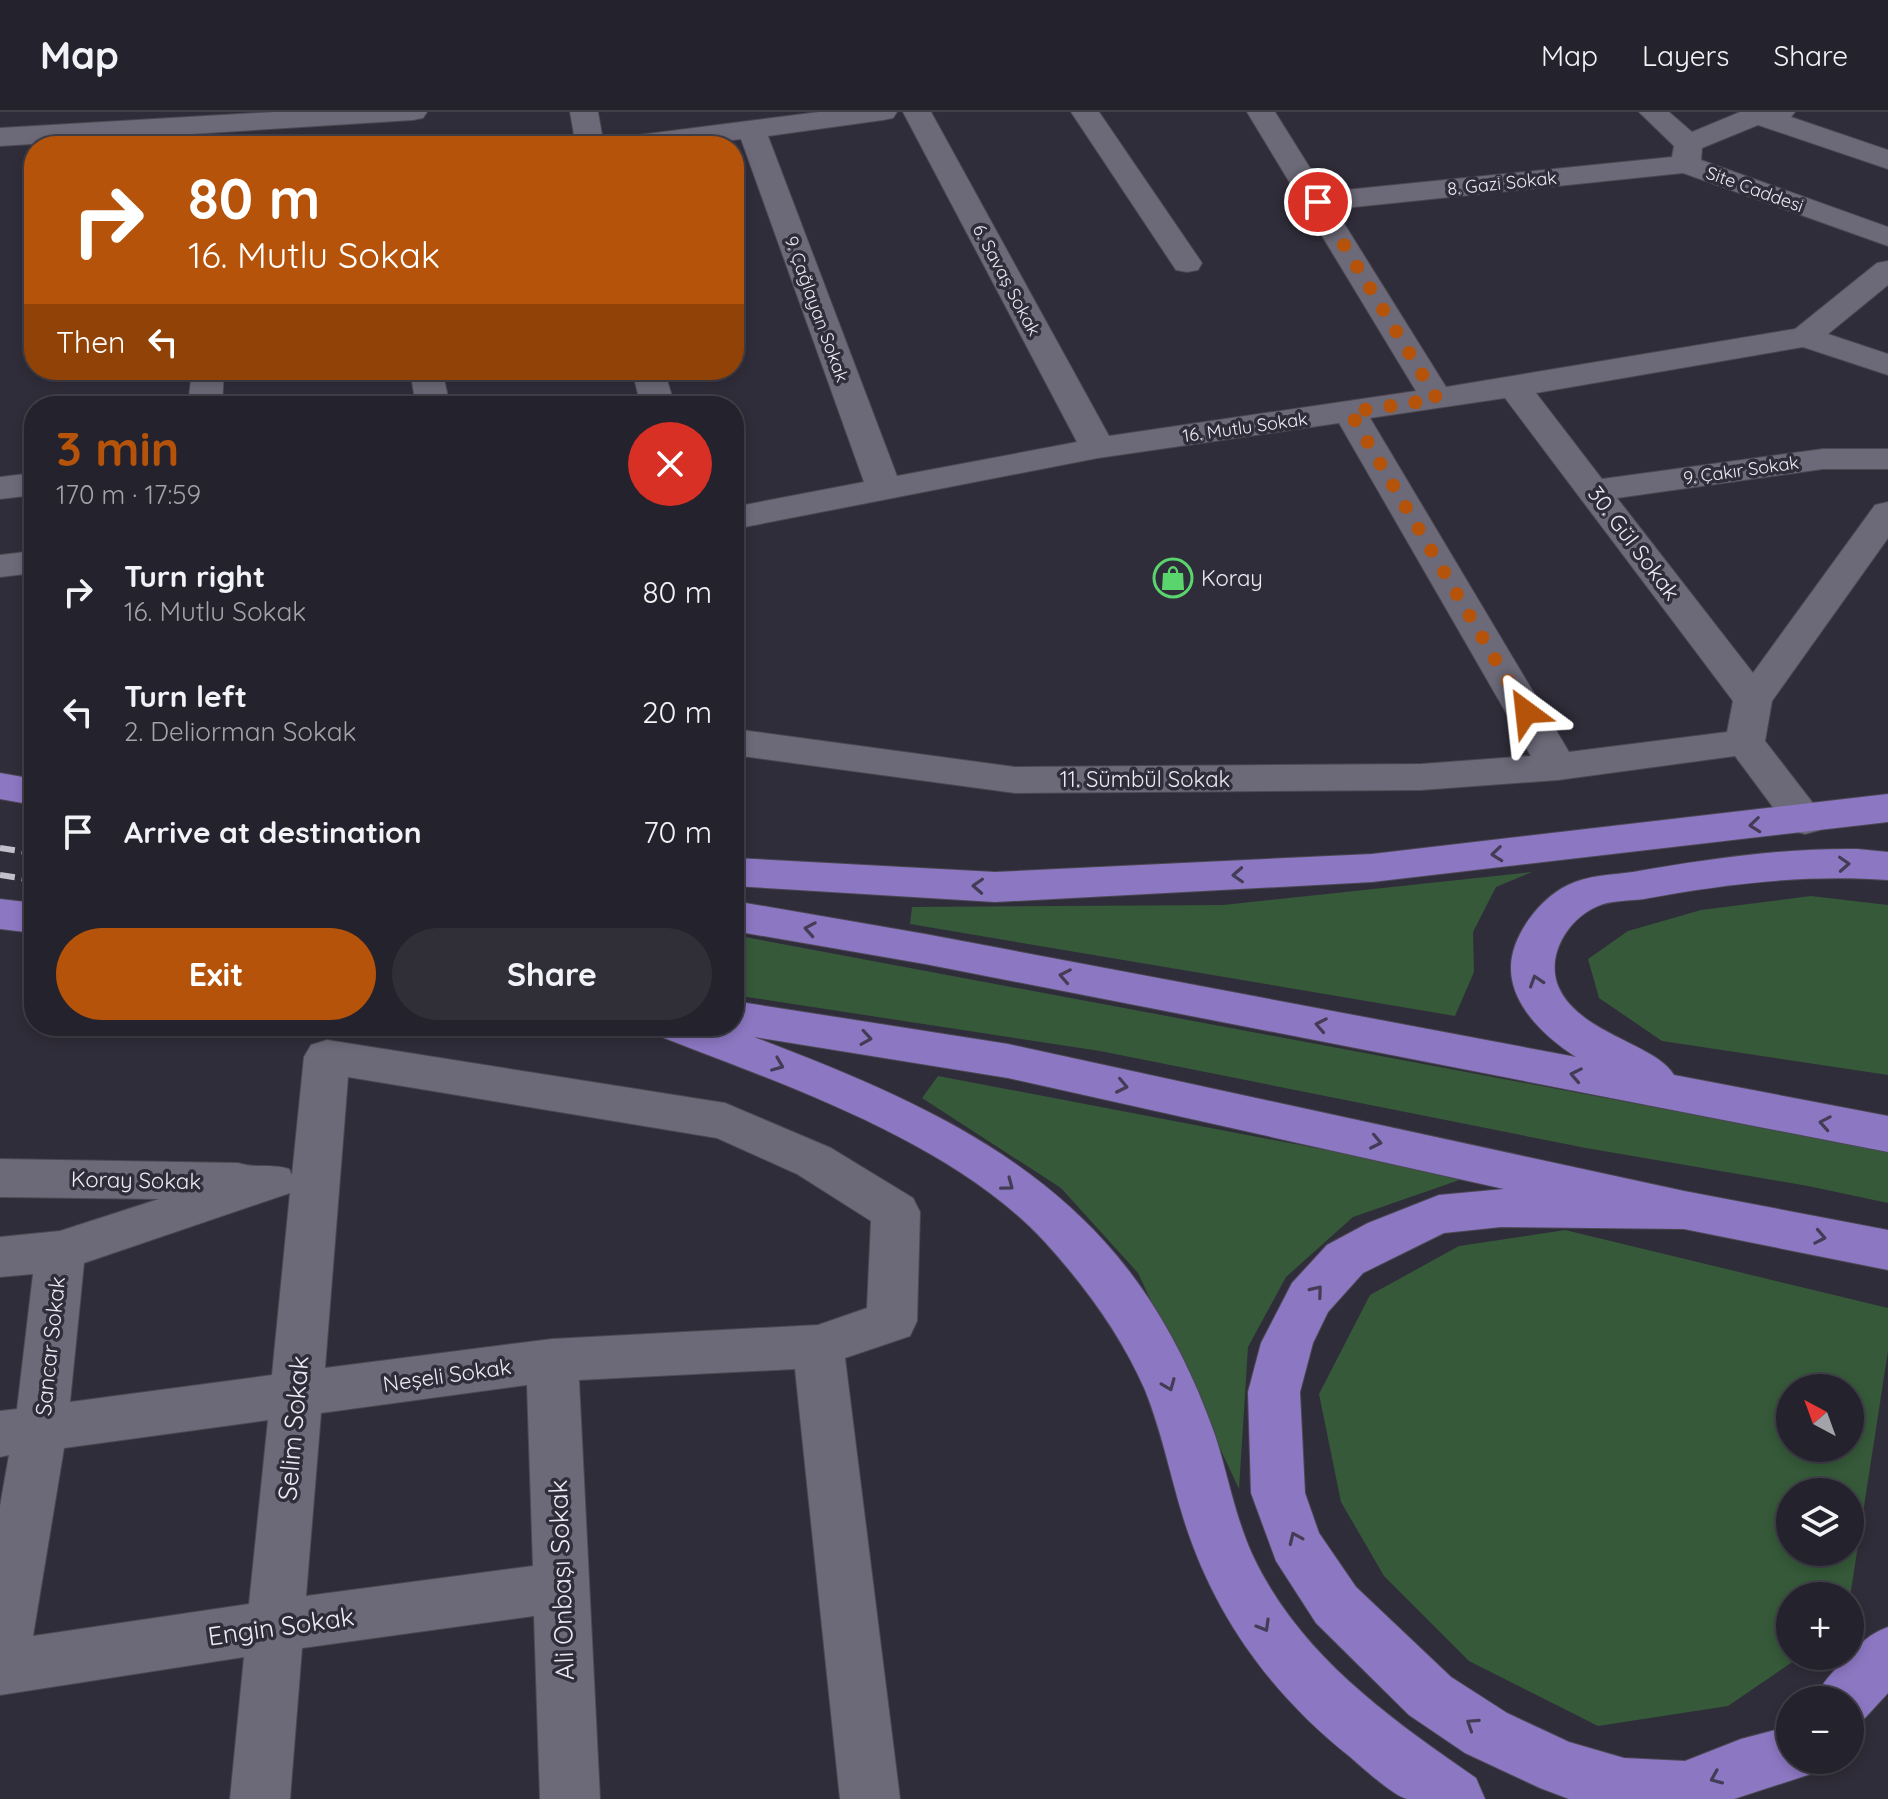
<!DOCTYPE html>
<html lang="en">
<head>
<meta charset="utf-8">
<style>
	:root { --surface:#24222c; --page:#302f38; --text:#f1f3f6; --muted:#a3a4a9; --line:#413f48; --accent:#b45309 }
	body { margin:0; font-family:Quicksand,sans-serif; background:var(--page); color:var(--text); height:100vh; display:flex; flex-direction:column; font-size:30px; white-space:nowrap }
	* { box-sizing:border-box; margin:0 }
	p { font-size:26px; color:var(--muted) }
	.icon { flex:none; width:44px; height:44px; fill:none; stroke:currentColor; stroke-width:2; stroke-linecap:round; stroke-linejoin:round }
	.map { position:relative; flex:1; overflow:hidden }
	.drawer { position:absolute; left:24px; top:284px; width:720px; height:640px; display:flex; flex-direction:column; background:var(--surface); border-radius:32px; box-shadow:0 4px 12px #0003,0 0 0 2px var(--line) }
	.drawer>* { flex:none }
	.guide { position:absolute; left:24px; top:24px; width:720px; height:244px; border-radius:32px; box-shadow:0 4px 12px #0003,0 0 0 2px var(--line); background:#b45309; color:#fff; overflow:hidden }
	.needle { width:52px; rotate:319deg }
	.fabs { position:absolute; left:1776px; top:1262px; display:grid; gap:16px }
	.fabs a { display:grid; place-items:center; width:88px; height:88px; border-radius:50%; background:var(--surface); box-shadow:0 4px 12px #0003,0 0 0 2px var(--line); font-size:40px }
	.pin { position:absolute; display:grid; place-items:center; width:68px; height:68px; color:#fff; margin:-34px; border:4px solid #fff; border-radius:50%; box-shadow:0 2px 8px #0007 }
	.me { position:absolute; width:88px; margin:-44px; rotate:330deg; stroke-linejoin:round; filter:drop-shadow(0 0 6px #0008) }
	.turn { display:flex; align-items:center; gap:28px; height:168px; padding:0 32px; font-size:36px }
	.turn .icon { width:104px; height:104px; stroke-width:2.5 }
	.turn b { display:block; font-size:56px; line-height:68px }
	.then { display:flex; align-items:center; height:76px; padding:0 32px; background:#0003; gap:16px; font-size:30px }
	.round { display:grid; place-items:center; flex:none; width:84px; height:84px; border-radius:42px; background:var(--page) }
	.overview { display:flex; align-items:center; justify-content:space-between; height:136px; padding:0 32px }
	h1 { font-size:48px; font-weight:700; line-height:60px; color:var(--accent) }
	.cta { display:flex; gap:16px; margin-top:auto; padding:16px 32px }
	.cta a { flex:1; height:92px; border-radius:48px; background:var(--accent); color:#fff; font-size:32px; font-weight:700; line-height:92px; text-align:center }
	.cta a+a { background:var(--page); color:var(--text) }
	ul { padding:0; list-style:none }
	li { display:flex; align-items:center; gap:24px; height:120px; padding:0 32px }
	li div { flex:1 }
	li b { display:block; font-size:30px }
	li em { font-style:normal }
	header { display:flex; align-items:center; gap:48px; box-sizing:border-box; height:112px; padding:0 40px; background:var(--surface); border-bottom:2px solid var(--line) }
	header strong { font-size:38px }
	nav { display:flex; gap:44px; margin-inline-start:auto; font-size:28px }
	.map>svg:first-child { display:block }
	.green { fill:#355939; fill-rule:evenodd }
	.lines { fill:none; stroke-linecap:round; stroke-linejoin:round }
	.minor-casing { stroke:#4b4853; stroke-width:2 }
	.highway-casing { stroke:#4b4853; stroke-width:2 }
	.minor { fill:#6c6978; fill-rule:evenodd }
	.highway { fill:#8c77c2; fill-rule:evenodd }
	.rail { stroke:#c2c0ca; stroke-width:6; stroke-dasharray:15 7; stroke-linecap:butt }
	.oneway { stroke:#423c55 }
	.route { stroke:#b45309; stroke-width:14; stroke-dasharray:0 25.2 }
	.labels { text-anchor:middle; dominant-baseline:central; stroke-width:7; stroke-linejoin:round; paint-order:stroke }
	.far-street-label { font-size:18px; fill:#eceaf3; stroke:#302d3a }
	.street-label { font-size:22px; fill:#eceaf3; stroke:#302d3a }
	.poi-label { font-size:22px; fill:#eceaf3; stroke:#302d3a; text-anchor:start }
	.near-street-label { font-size:26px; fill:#eceaf3; stroke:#302d3a }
</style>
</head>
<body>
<header>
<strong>Map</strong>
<nav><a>Map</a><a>Layers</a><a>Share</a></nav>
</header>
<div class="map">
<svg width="1888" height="1687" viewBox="0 0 1888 1687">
	<rect width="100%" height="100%" fill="#302d3a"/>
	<path class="green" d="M1532,760L1496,775L1473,820L1474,860L1455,904L910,812L912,795L1223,793Z
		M1811,784L1888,793V963L1662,929L1599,886L1588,847L1628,819L1701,798Z
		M734,823L1888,1039V1091L1808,1074L1586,1036L1100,939L734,883Z
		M938,964L1468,1065L1353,1105L1286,1165L1248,1235L1239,1377L1138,1161L1061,1076L922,986Z
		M1565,1118L1888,1196V1239L1850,1485L1790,1484V1544H1801L1728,1594L1598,1614L1469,1549L1384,1464L1341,1390L1319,1282L1370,1183L1459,1134ZM1850,1276V1336H1790V1276ZM1850,1380V1440H1790V1380Z"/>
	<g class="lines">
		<g class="minor-casing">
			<path id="minor" d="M274,0H427L423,6L413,8L0,34V16Z
				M570,0H598L604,34H576Z
				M819,0H897L893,6L883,8L768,24L897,364L1077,330L903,0H931L1109,324L1416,279L1247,0H1275L1325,80L1672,45L1674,34L1639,0H1669L1692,20L1740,0H1795L1791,5L1888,38V57L1758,13L1702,36L1701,48L1888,115V134L1683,61L1335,97L1446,275L1795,217L1877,151L1888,149V173L1828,222L1888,242V263L1803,235L1536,281L1602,367L1823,337H1888V357H1823L1617,386L1753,561L1875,393L1888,390V426L1772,589L1765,629L1826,708L1820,718L1805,722L1790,718L1735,644L1558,668L1421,678L1015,681L734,643V617L1015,655L1421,652L1531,644L1339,311L1098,346L734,417V395L864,370L741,27L688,34H609L613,28L623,25ZM1505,286L1733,589L1727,620L1569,640L1370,306Z
				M1071,0H1099L1202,151L1198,158L1187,160L1176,158Z
				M192,258H224L222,294H188Z
				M410,258H442L450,294H416Z
				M632,258H664L675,294H641Z
				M34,361V383L0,387V365Z
				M34,439V461L0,465V443Z
				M327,928L725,991L831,1036L913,1086L920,1100L917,1209L910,1224L845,1246L900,1687H840L795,1257L579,1268L600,1687H540L534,1504L302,1536L290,1687H230L244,1545L0,1583V1394L9,1343L0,1345V1299L17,1297L33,1162L0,1165V1125L60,1119L159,1087L0,1085V1047L238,1051C257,1057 270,1051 289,1057L292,1063L304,945L311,933ZM348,965L717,1026L797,1062L871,1109L867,1196L818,1213L552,1227L325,1256ZM290,1081L272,1263L70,1290L84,1151ZM527,1273L533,1454L306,1484L321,1301ZM268,1308L249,1492L33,1524L64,1336Z"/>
		</g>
		<g class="highway-casing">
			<path id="highway" d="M0,661L34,667V693L0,687Z
				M1888,682V710L1372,770L995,790L734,774V746L995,760L1372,742Z
				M1857,737L1888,740V768C1806,762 1725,772 1644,787C1630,789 1609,788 1596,795C1567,808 1545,845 1559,876C1580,922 1656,932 1674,963L1888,1004V1040L925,852L734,819V789L925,822L1576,945C1546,926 1510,893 1511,855C1511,824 1540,786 1568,773C1588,763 1611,763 1633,760C1708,747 1781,736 1857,737Z
				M0,787L34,791V821L0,817Z
				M734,889L1008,932L1684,1079L1888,1118V1158L1684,1117L1501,1115L1444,1121L1363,1161L1328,1200L1313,1231L1300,1280L1305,1381L1319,1421L1356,1475L1451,1565L1507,1601L1569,1630L1624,1646L1685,1649L1741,1627L1790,1614V1648H1817L1811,1662L1734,1687H1569L1540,1676L1465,1641L1409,1603L1316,1511L1276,1449L1251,1381L1248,1280L1261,1231L1292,1171L1327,1133L1368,1111L1439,1083L1504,1077L1008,966L754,925C887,976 1023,1031 1117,1144C1160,1195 1193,1260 1215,1323C1228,1363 1235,1405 1253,1444C1300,1543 1388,1605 1476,1666L1485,1687C1463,1687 1427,1687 1407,1687C1392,1683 1362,1655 1349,1644C1270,1581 1213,1502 1183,1405C1170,1363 1162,1320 1145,1278C1121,1223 1085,1174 1044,1129C952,1030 788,974 664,926L657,914H734Z
				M1888,1515V1581L1864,1607L1850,1613V1588H1814C1823,1568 1835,1558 1849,1544C1861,1531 1869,1522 1888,1515Z"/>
		</g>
		<use href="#minor" class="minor"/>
		<use href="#highway" class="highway"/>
		<path class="rail" d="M0,736L34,741
			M0,763L34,768"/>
	</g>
	<defs><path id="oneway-chevron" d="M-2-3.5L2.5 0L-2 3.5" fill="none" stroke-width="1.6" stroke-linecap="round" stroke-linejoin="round" transform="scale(2)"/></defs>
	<g class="oneway">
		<use href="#oneway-chevron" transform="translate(1755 713) rotate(174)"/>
		<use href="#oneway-chevron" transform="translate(1497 742) rotate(174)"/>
		<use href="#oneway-chevron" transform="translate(1844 752) rotate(-3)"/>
		<use href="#oneway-chevron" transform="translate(1238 763) rotate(177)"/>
		<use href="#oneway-chevron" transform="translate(978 774) rotate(-177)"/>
		<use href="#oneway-chevron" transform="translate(810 817) rotate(-170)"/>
		<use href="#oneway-chevron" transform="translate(1065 864) rotate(-169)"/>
		<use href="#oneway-chevron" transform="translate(1536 869) rotate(-108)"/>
		<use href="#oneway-chevron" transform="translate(1321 913) rotate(-169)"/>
		<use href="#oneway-chevron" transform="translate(866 926) rotate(9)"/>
		<use href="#oneway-chevron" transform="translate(778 953) rotate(22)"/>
		<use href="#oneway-chevron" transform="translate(1576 963) rotate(-169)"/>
		<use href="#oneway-chevron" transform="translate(1122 974) rotate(12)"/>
		<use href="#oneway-chevron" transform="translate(1825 1011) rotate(-170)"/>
		<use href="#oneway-chevron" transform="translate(1376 1030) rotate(12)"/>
		<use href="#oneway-chevron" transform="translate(1008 1073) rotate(37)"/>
		<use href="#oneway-chevron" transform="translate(1820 1125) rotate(11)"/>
		<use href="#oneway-chevron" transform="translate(1317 1179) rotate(-50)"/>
		<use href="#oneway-chevron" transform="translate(1169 1273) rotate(68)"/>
		<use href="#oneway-chevron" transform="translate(1295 1426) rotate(-114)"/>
		<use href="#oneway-chevron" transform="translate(1264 1514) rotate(60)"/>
		<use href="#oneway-chevron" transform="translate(1472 1612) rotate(-147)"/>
		<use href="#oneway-chevron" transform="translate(1716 1666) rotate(157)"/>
	</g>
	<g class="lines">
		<path class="route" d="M1318,90L1437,287L1350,300L1526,600"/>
	</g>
	<defs>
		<g id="shop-ring" transform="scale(2)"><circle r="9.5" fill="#302d3a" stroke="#5ad56e" stroke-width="1.5"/><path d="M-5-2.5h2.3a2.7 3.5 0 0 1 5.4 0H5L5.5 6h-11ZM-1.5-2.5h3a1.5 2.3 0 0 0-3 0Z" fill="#5ad56e"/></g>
	</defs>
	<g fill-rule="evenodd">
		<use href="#shop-ring" x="1173" y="466"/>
	</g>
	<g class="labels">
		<g class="far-street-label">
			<text transform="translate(1502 71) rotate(-6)">8. Gazi Sokak</text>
			<text transform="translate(1755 77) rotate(20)">Site Caddesi</text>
			<text transform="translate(1007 168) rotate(62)">6. Savaş Sokak</text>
			<text transform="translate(817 197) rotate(70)">9. Çağlayan Sokak</text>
			<text transform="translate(1245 315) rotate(-8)">16. Mutlu Sokak</text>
			<text transform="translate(1741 358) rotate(-8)">9. Çakır Sokak</text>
		</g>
		<g class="street-label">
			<text transform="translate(1634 431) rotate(53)">30. Gül Sokak</text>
			<text x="1145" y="667">11. Sümbül Sokak</text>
			<text transform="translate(136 1068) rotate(1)">Koray Sokak</text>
			<text transform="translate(50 1234) rotate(-84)">Sancar Sokak</text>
			<text transform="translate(447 1263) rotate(-8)">Neşeli Sokak</text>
		</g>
		<g class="poi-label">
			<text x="1201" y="466">Koray</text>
		</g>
		<g class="near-street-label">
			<text transform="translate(293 1316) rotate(-85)">Selim Sokak</text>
			<text transform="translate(561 1468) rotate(-92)">Ali Onbaşı Sokak</text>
			<text transform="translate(281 1514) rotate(-8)">Engin Sokak</text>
		</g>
	</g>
</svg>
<div class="fabs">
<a><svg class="needle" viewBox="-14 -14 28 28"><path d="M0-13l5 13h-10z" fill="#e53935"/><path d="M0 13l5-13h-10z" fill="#a3a4a9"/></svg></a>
<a><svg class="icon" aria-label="layers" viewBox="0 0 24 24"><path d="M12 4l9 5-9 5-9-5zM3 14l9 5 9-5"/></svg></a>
<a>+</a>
<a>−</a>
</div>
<div class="pin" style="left:1318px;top:90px;background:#d93025"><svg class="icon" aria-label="arrive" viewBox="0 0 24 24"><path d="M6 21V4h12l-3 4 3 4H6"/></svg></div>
<svg class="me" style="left:1526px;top:600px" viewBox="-20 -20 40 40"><path d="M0-17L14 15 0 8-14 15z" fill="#b45309" stroke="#fff" stroke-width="4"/></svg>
<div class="guide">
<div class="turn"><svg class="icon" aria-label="right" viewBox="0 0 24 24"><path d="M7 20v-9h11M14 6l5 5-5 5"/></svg><div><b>80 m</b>16. Mutlu Sokak</div></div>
<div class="then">Then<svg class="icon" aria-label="left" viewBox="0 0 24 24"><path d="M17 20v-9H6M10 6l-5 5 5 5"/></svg></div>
</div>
<section class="drawer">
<div class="overview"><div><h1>3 min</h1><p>170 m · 17:59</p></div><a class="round" style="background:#d93025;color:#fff"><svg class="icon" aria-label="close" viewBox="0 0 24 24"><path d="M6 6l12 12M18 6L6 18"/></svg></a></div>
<ul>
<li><svg class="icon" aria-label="right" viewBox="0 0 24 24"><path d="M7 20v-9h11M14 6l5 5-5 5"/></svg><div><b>Turn right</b><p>16. Mutlu Sokak</p></div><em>80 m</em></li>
<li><svg class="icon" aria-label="left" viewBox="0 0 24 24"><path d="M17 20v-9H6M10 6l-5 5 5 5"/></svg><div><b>Turn left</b><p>2. Deliorman Sokak</p></div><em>20 m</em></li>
<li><svg class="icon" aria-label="arrive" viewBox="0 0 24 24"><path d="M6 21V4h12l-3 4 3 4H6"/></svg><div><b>Arrive at destination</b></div><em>70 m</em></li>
</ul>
<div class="cta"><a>Exit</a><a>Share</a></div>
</section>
</div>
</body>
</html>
